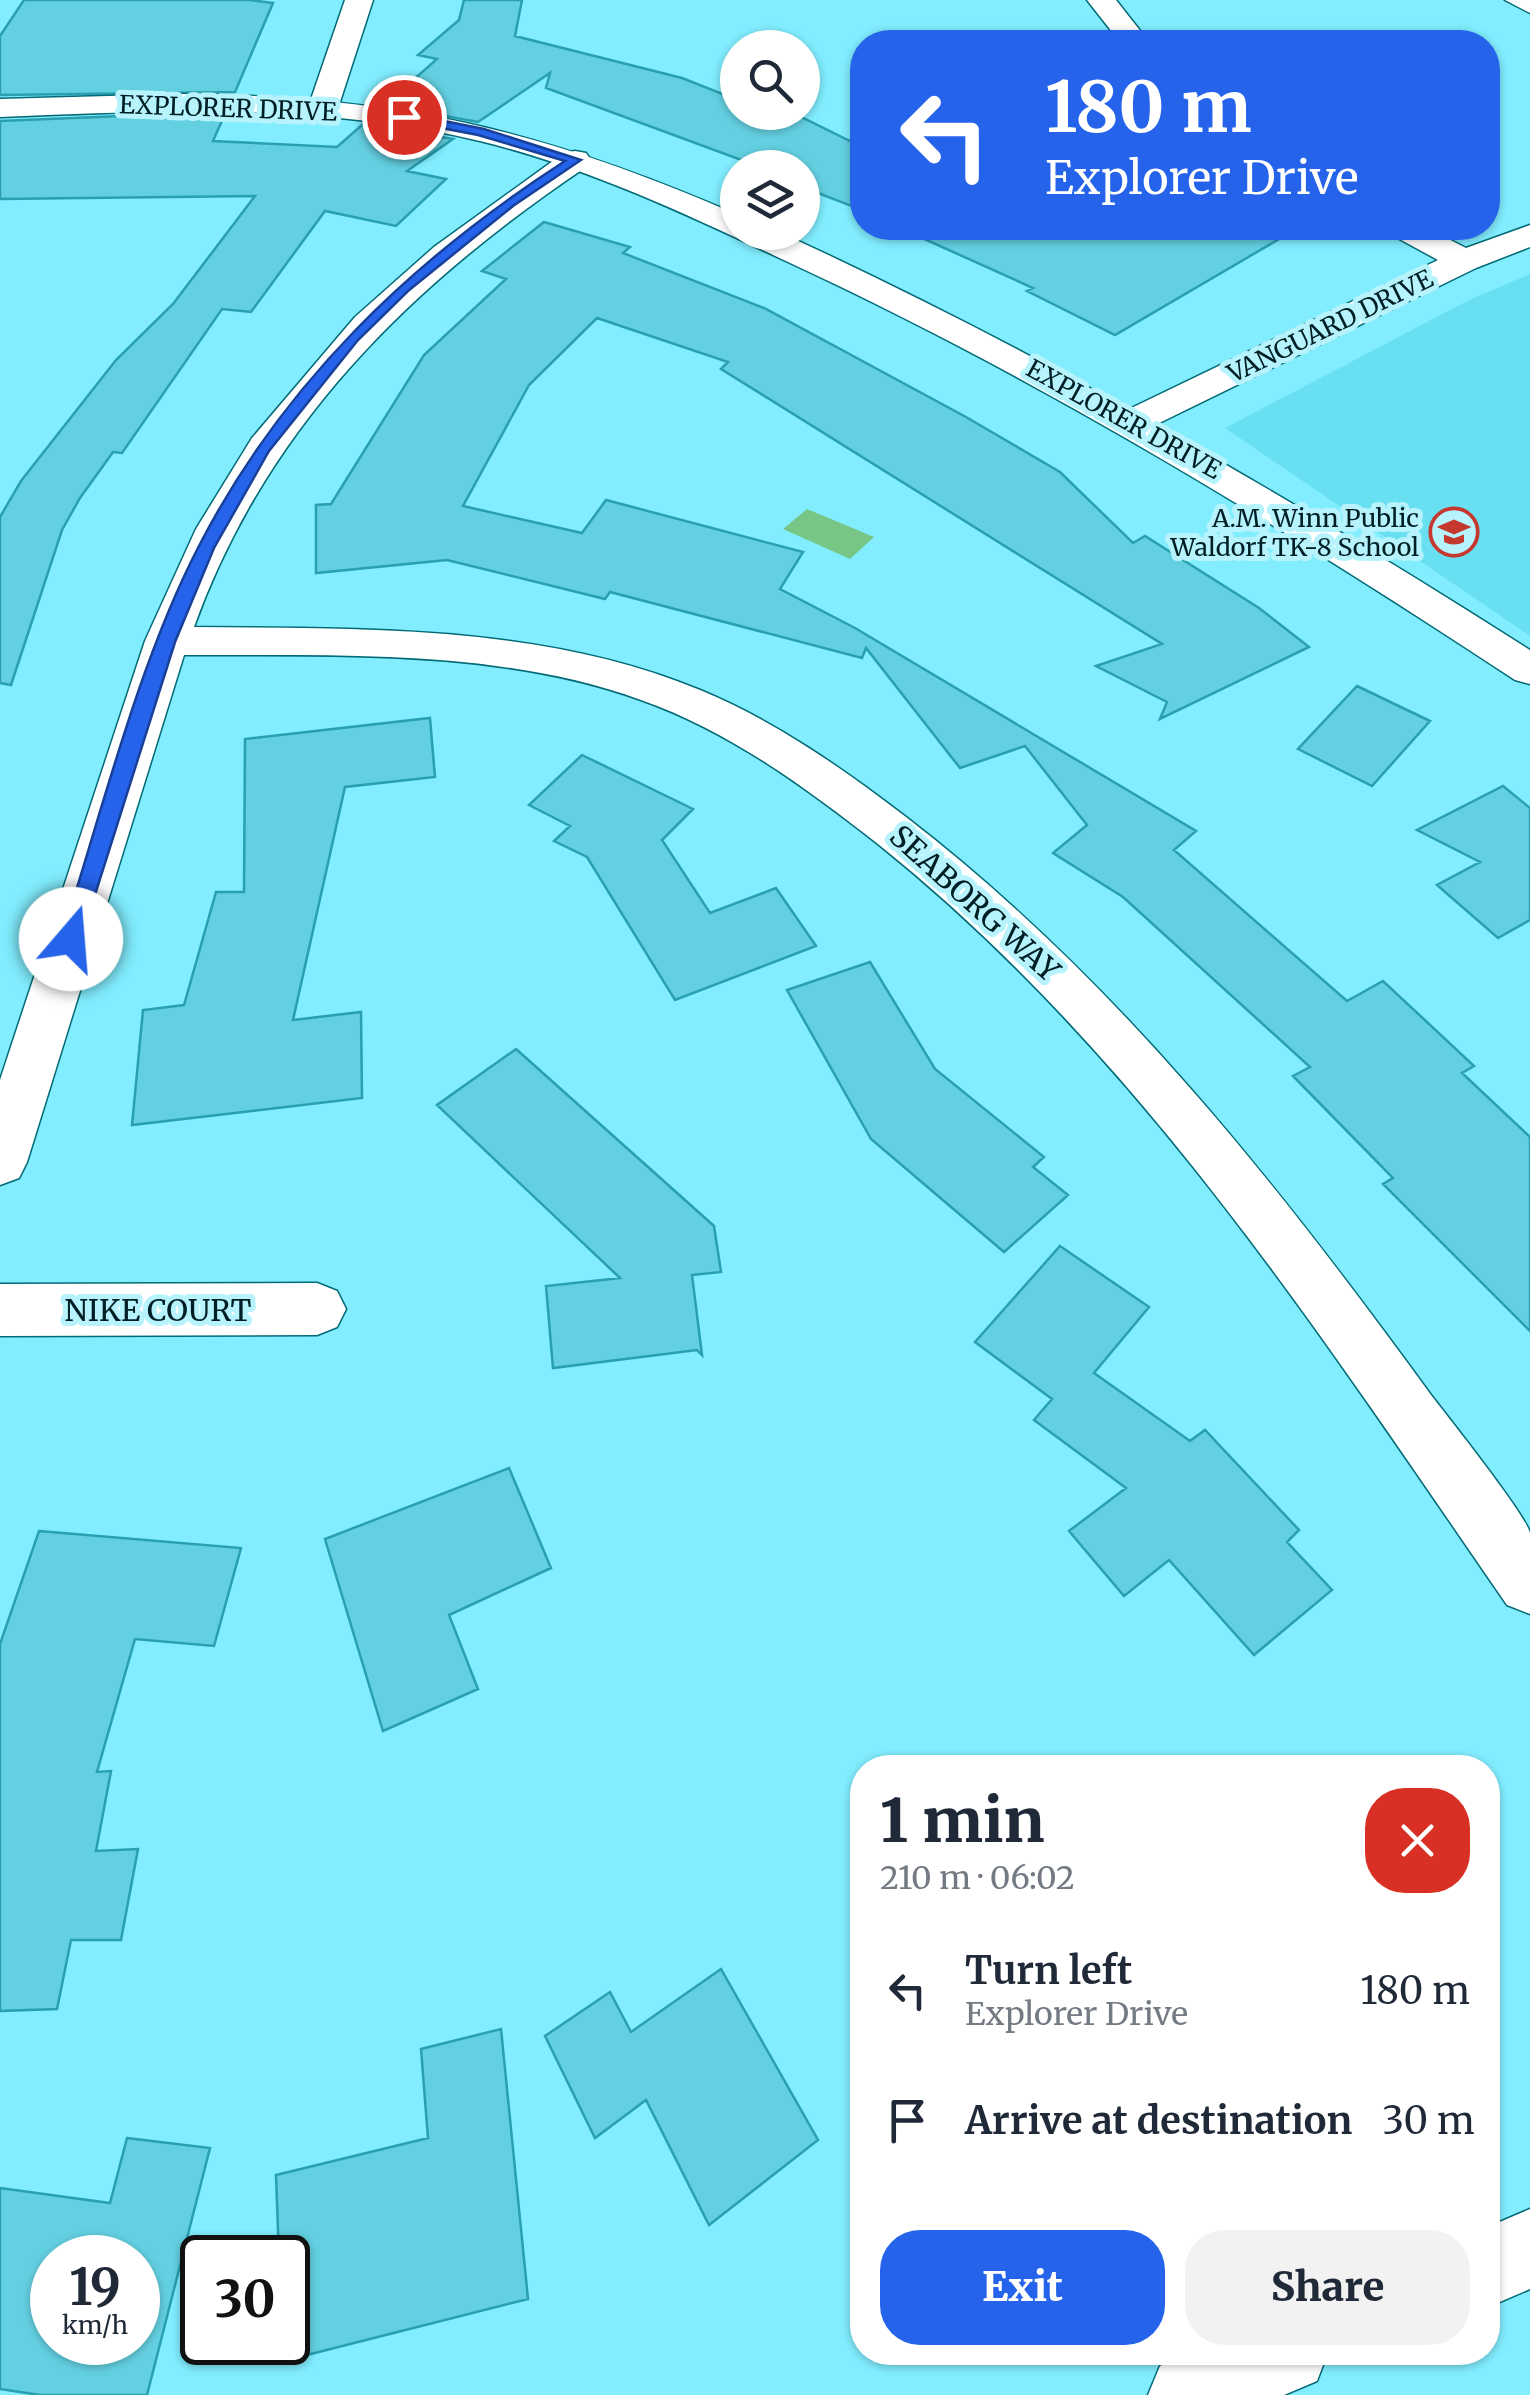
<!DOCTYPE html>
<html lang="en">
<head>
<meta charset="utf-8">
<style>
	:root { --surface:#fff; --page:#f2f2f3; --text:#1f2937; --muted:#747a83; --accent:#2563eb }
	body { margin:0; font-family:Merriweather,serif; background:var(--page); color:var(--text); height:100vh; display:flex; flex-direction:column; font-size:38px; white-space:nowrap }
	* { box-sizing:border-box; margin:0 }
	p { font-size:32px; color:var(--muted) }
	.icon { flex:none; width:55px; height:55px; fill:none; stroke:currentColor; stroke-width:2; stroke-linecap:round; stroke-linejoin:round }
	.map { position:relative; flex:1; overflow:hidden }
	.drawer { position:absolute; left:850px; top:1755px; width:650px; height:610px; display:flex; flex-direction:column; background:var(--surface); border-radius:40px; box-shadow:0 2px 8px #0004 }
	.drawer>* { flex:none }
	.banner { position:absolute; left:850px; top:30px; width:650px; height:210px; border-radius:40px; box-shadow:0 2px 8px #0004; background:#2563eb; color:#fff; overflow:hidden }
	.controls { position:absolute; left:720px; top:30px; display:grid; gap:20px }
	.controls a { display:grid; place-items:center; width:100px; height:100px; border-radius:50%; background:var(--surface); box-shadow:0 2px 8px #0004; font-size:50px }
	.speed { position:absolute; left:30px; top:2235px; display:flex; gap:20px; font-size:50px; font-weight:700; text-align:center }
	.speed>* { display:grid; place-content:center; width:130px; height:130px; border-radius:50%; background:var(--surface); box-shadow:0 2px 8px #0004; line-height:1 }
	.speed small { font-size:25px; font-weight:400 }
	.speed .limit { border:5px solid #111; border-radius:15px; background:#fff; color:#111 }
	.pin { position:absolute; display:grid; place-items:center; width:85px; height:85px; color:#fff; margin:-42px; border:5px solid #fff; border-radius:50%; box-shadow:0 2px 10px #0007 }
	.me { position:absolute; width:110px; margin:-55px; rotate:18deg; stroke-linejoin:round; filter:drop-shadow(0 0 8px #0008) }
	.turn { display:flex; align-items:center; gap:35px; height:210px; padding:0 30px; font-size:45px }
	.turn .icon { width:130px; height:130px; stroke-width:2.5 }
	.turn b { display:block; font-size:70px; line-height:85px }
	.round { display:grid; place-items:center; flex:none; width:105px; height:105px; border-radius:40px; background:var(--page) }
	.headline { display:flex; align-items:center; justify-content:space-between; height:170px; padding:0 30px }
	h1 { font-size:60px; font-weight:800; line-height:75px }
	.button { display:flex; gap:20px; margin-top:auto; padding:20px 30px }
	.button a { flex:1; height:115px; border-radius:40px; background:var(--accent); color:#fff; font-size:40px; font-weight:800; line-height:115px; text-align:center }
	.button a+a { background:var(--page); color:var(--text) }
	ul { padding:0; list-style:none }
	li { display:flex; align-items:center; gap:30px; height:130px; padding:0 30px }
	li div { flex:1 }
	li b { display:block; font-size:38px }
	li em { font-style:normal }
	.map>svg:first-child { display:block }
	.built { fill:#69e0f1 }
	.water { fill:#77c685 }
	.building { fill:#63d0e1; stroke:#28a0b0; stroke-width:2.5; fill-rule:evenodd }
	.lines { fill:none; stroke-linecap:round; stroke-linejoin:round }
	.minor-casing { stroke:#036a76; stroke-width:3 }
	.tertiary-casing { stroke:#036a76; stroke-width:3 }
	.minor { fill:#fff; fill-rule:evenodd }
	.tertiary { fill:#fff; fill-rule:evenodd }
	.route { fill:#2563eb; stroke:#184099; stroke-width:2.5 }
	.labels { text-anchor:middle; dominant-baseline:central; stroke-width:10; stroke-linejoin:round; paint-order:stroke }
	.far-street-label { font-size:25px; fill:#001f24; stroke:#b7f3fd }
	.far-poi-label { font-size:25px; fill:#001f24; stroke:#b7f3fd; text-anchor:end }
	.street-label { font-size:30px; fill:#001f24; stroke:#b7f3fd }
</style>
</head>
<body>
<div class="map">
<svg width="1530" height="2395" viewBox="0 0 1530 2395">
	<rect width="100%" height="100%" fill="#81edfe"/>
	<path class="built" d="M1530,274V636L1225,428L1469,300Z"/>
	<path class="water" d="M807,509L874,537L850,559L783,529Z"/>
	<path class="building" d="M24,0H250L273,3L235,92L0,95V36Z
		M464,0H522L515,36L682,78L738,100V112H791L862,147V210L802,187V168H763L546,88L550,73L478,122L385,105L437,59L418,55L459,20Z
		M121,116H224L213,141L337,147L363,124L453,139L407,171L446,179L396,226L325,211L251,312L222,309L122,453L113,452L80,498L62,530L11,685L0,683V517L21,481L116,360L173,304L255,196L0,199V121Z
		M544,222L630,247L623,253L764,308L966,417L1060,472L1133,543L1145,536L1259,608L1309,647L1160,719L1167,702L1096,666L1162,644L721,369L728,362L597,318L529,385L463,506L582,533L606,500L803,552L780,589L855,628L1196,831L1174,850L1347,1001L1383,981L1474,1066L1462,1073L1530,1137V1331L1383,1184L1393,1178L1293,1076L1310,1067L1123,897L1053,853L1087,825L1025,746L960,768L866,648L862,658L610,592L605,599L447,560L316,573V505L331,504L424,355L506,279L482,271Z
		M900,228H1298L1115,335L1027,291L1033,288Z
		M1357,686L1430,721L1372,786L1298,749Z
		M430,718L435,777L345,787L293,1020L361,1012L362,1098L132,1125L143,1010L184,1005L216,892H244L245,739Z
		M582,755L693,809L662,840L710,913L776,888L816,946L675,1000L587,857L554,841L570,826L529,805Z
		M1503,786L1530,808V920L1498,938L1437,885L1480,862L1417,830Z
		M870,962L935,1069L1044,1157L1033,1167L1068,1195L1004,1252L871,1139L787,990Z
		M516,1049L714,1226L721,1272L692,1275L702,1355L697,1350L553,1368L546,1286L620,1278L437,1105Z
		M1060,1246L1149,1307L1094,1373L1190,1441L1205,1430L1299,1530L1287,1542L1332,1590L1254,1655L1169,1560L1124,1596L1069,1531L1126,1488L1034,1420L1052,1399L975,1342Z
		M509,1468L551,1568L449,1615L478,1689L383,1731L325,1539Z
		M39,1531L241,1548L214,1646L135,1639L97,1772L111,1771L96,1851L138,1849L121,1940H71L57,2009L0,2011V1644Z
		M721,1969L818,2140L709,2225L646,2100L595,2138L545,2036L610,1992L631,2032Z
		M501,2029L528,2299L283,2361L288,2258H279L276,2175L428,2138L421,2049Z
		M127,2138L210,2148L147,2395H40L0,2389V2188L110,2203ZM52,2258H138V2342H52Z"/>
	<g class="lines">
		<g class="minor-casing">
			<path id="minor" d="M345,0H373L338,108L323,117L308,108Z
				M1087,0H1116L1149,42H1120Z
				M1505,0H1530V13Z
				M575,151L586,153L591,160L586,167C412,284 266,426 194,627C362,629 542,624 700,690C775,721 842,768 906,817C1115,978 1277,1183 1431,1395C1448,1417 1526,1515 1530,1533C1530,1558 1530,1589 1530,1614L1507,1605C1320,1334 1138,1052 878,844C805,787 729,731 641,700C498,648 334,656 184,655L27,1162L19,1178L0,1185V1080L145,641L196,529L252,438L355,317L434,247L564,153Z
				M1530,225V247L1476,268L1145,430H1119L1113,422L1119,414L1438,260L1392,235L1388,228H1427L1466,248Z
				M317,1283L337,1291L346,1309L337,1327L317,1335L0,1336V1284Z
				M1530,2209V2289L1488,2307V2227Z
				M1191,2352H1328L1317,2381L1284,2395H1148L1160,2366Z"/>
		</g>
		<g class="tertiary-casing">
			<path id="tertiary" d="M181,94C396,96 540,129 738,215V232H779C1041,352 1288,496 1530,650V684L1515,680C1281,526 1043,380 788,262C690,216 587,167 480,141C323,103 160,110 0,117V99Z"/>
		</g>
		<use href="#minor" class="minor"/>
		<use href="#tertiary" class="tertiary"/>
	</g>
	<path class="route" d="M404,113L484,129L581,160L513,206L408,291L358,340L269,451L214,548L175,642L81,939L78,944H64L61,939C102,812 138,663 199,546C283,383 412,260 565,161L478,135L400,120Z"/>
	<defs>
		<g id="school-ring" transform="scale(2.5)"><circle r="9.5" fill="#b7f3fd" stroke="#c5382d" stroke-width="1.5"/><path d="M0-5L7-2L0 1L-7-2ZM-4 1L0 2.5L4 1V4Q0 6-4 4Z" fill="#c5382d"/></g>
	</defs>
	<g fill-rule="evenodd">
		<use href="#school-ring" x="1454" y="532"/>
	</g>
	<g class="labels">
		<g class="far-street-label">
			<text transform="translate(228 108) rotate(2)">EXPLORER DRIVE</text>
			<text transform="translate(1330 326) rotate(-26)">VANGUARD DRIVE</text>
			<text transform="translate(1124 419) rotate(29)">EXPLORER DRIVE</text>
		</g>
		<g class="far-poi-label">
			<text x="1419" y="518">A.M. Winn Public<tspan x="1419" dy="29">Waldorf TK-8 School</tspan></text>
		</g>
		<g class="street-label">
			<text transform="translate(975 903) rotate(42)">SEABORG WAY</text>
			<text x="158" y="1310">NIKE COURT</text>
		</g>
	</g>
</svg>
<div class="controls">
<a><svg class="icon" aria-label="search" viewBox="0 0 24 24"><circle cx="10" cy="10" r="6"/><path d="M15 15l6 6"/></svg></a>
<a><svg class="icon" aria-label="layers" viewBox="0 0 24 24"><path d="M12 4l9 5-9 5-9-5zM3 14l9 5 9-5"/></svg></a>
</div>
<div class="speed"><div>19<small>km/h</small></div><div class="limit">30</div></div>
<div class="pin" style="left:404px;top:117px;background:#d93025"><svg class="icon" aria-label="arrive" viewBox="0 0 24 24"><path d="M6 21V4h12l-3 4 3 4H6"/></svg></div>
<svg class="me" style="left:71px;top:939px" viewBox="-20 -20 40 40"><circle r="19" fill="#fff"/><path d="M0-13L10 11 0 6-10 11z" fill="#2563eb"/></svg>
<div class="banner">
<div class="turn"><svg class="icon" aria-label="left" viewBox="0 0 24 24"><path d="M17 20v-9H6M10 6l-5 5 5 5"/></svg><div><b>180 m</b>Explorer Drive</div></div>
</div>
<section class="drawer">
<div class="headline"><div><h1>1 min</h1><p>210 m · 06:02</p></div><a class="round" style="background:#d93025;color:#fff"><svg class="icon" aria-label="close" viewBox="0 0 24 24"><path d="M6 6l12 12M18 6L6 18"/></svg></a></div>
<ul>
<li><svg class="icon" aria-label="left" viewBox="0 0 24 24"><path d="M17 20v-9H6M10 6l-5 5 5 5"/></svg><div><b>Turn left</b><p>Explorer Drive</p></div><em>180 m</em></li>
<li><svg class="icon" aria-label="arrive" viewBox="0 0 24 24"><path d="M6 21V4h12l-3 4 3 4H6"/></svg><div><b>Arrive at destination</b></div><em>30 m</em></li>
</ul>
<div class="button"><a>Exit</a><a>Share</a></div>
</section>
</div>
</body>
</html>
